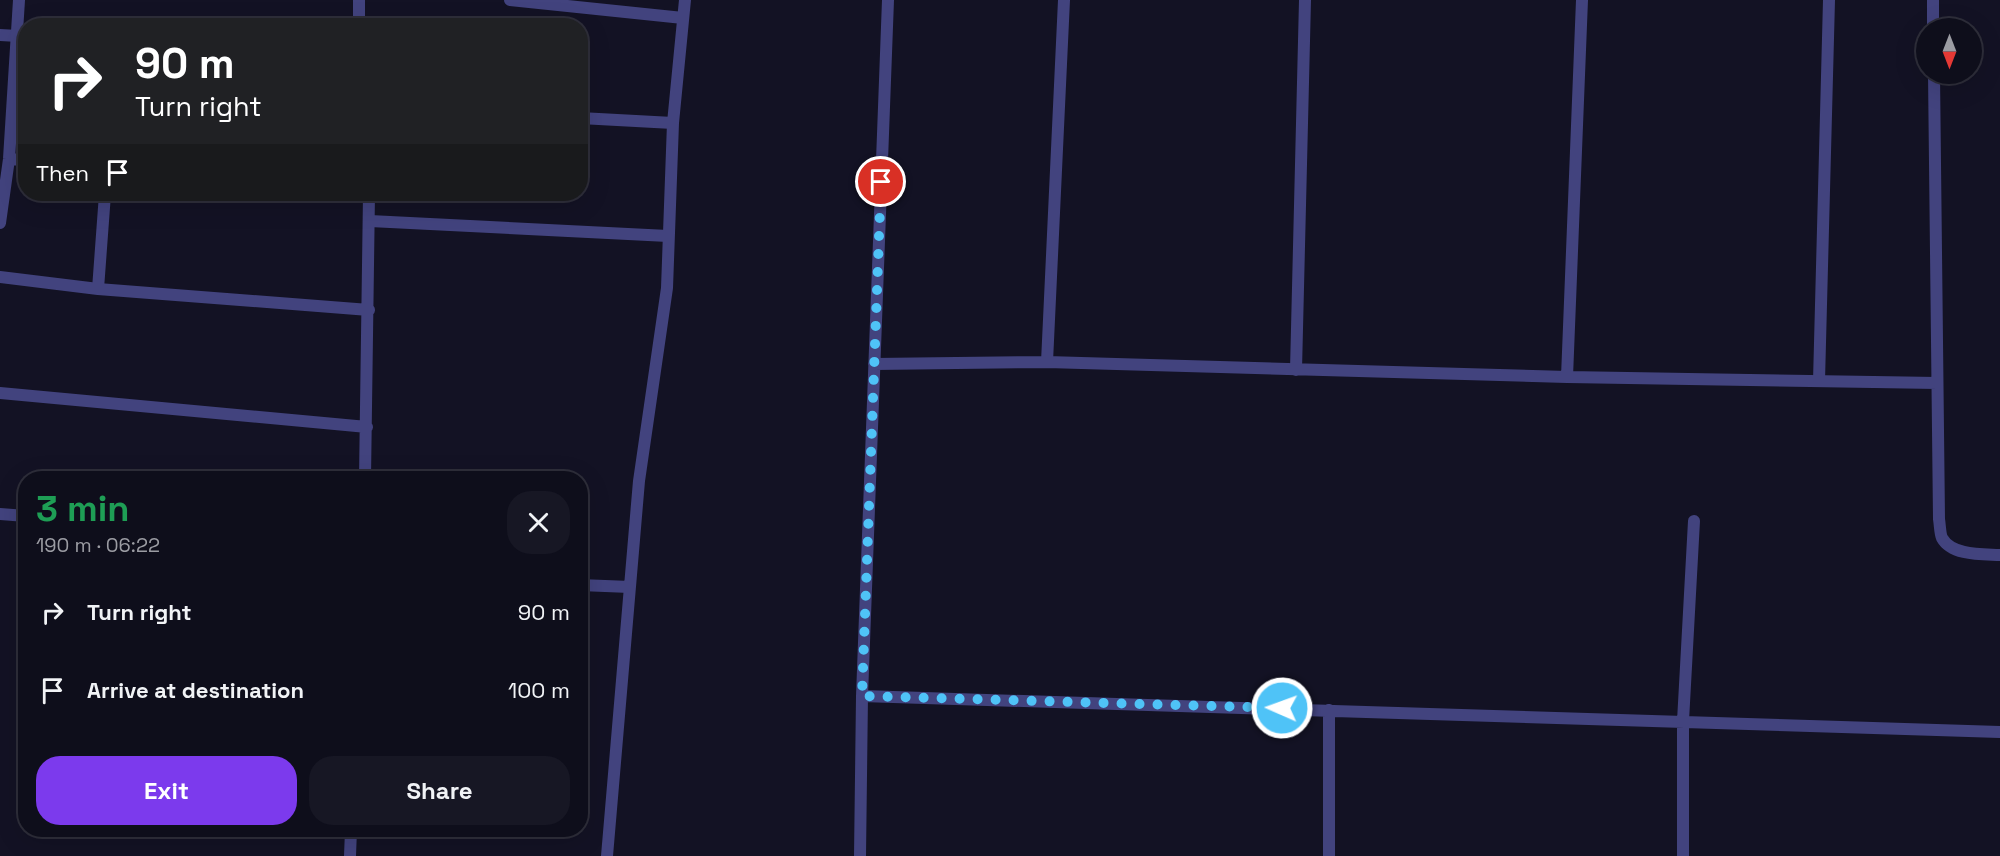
<!DOCTYPE html>
<html lang="en">
<head>
<meta charset="utf-8">
<style>
	:root { --surface:#0e0e1b; --page:#171724; --text:#f1f3f6; --muted:#9b9ca3; --line:#2e2e3a; --accent:#7c3aed }
	body { margin:0; font-family:"Space Grotesk",sans-serif; background:var(--page); color:var(--text); height:100vh; display:flex; flex-direction:column; font-size:22px; white-space:nowrap }
	* { box-sizing:border-box; margin:0 }
	p { font-size:20px; color:var(--muted) }
	.icon { flex:none; width:33px; height:33px; fill:none; stroke:currentColor; stroke-width:2; stroke-linecap:round; stroke-linejoin:round }
	.map { position:relative; flex:1; overflow:hidden }
	.panel { position:absolute; left:18px; top:471px; width:570px; height:366px; display:flex; flex-direction:column; background:var(--surface); border-radius:24px; box-shadow:0 6px 24px #0002,0 0 0 2px var(--line) }
	.panel>* { flex:none }
	.guide { position:absolute; left:18px; top:18px; width:570px; height:183px; border-radius:24px; box-shadow:0 6px 24px #0002,0 0 0 2px var(--line); background:#202124; color:#fff; overflow:hidden }
	.needle { width:39px; rotate:180deg }
	.tools { position:absolute; left:1916px; top:18px; display:grid; gap:12px }
	.tools a { display:grid; place-items:center; width:66px; height:66px; border-radius:50%; background:var(--surface); box-shadow:0 6px 24px #0002,0 0 0 2px var(--line); font-size:30px }
	.pin { position:absolute; display:grid; place-items:center; width:51px; height:51px; color:#fff; margin:-26px; border:3px solid #fff; border-radius:50%; box-shadow:0 2px 6px #0007 }
	.me { position:absolute; width:66px; margin:-33px; rotate:272deg; stroke-linejoin:round; filter:drop-shadow(0 0 4px #0008) }
	.turn { display:flex; align-items:center; gap:21px; height:126px; padding:0 18px; font-size:27px }
	.turn .icon { width:78px; height:78px; stroke-width:2.5 }
	.turn b { display:block; font-size:42px; line-height:51px }
	.then { display:flex; align-items:center; height:57px; padding:0 18px; background:#0003; gap:12px; font-size:22px }
	.round { display:grid; place-items:center; flex:none; width:63px; height:63px; border-radius:24px; background:var(--page) }
	.overview { display:flex; align-items:center; justify-content:space-between; height:102px; padding:0 18px }
	h1 { font-size:36px; font-weight:700; line-height:45px; color:#1e9e55 }
	.action { display:flex; gap:12px; margin-top:auto; padding:12px 18px }
	.action a { flex:1; height:69px; border-radius:24px; background:var(--accent); color:#fff; font-size:24px; font-weight:700; line-height:69px; text-align:center }
	.action a+a { background:var(--page); color:var(--text) }
	ul { padding:0; list-style:none }
	li { display:flex; align-items:center; gap:18px; height:78px; padding:0 18px }
	li div { flex:1 }
	li b { display:block; font-size:22px }
	li em { font-style:normal }
	.map>svg:first-child { display:block }
	.lines { fill:none; stroke-linecap:round; stroke-linejoin:round }
	.service { stroke:#42437e; stroke-width:12 }
	.minor { stroke:#42437e; stroke-width:12 }
	.route { stroke:#4fc3f7; stroke-width:10; stroke-dasharray:0 18 }
</style>
</head>
<body>
<div class="map">
<svg width="2000" height="856" viewBox="0 0 2000 856">
	<rect width="100%" height="100%" fill="#131224"/>
	<g class="lines">
		<path class="service" d="M0,35L18,36"/>
		<path class="minor" d="M510,0L683,18
			M1933,0V28
			M359,26V0
			M1934,74L1939,519C1940,525 1940,534 1942,538C1952,556 1983,554 2000,555
			M580,118L673,123
			M9,159L26,160
			M370,221L668,236
			M0,223L9,159L19,0
			M0,277L98,289L369,310
			M98,289L105,194
			M1047,362L1064,0
			M874,364L1047,362L1567,377L1937,383
			M1296,370L1305,0
			M1567,377L1582,0
			M1819,381L1829,0
			M0,393L367,427
			M365,478L369,194
			M0,514L26,516
			M580,585L630,587
			M862,696L2000,732
			M1329,710V856
			M350,856L351,830
			M607,856L639,481L667,288L673,123L685,0
			M860,856L862,696L888,0
			M1683,856V721L1694,521"/>
	</g>
	<g class="lines">
		<path class="route" d="M881,182L862,696L1282,708"/>
	</g>
</svg>
<div class="tools">
<a><svg class="needle" viewBox="-14 -14 28 28"><path d="M0-13l5 13h-10z" fill="#e53935"/><path d="M0 13l5-13h-10z" fill="#9b9ca3"/></svg></a>
</div>
<div class="pin" style="left:881px;top:182px;background:#d93025"><svg class="icon" aria-label="arrive" viewBox="0 0 24 24"><path d="M6 21V4h12l-3 4 3 4H6"/></svg></div>
<svg class="me" style="left:1282px;top:708px" viewBox="-20 -20 40 40"><circle r="17" fill="#4fc3f7" stroke="#fff" stroke-width="3"/><path d="M0-11L8 9 0 5-8 9z" fill="#fff"/></svg>
<div class="guide">
<div class="turn"><svg class="icon" aria-label="right" viewBox="0 0 24 24"><path d="M7 20v-9h11M14 6l5 5-5 5"/></svg><div><b>90 m</b>Turn right</div></div>
<div class="then">Then<svg class="icon" aria-label="arrive" viewBox="0 0 24 24"><path d="M6 21V4h12l-3 4 3 4H6"/></svg></div>
</div>
<section class="panel">
<div class="overview"><div><h1>3 min</h1><p>190 m · 06:22</p></div><a class="round"><svg class="icon" aria-label="close" viewBox="0 0 24 24"><path d="M6 6l12 12M18 6L6 18"/></svg></a></div>
<ul>
<li><svg class="icon" aria-label="right" viewBox="0 0 24 24"><path d="M7 20v-9h11M14 6l5 5-5 5"/></svg><div><b>Turn right</b></div><em>90 m</em></li>
<li><svg class="icon" aria-label="arrive" viewBox="0 0 24 24"><path d="M6 21V4h12l-3 4 3 4H6"/></svg><div><b>Arrive at destination</b></div><em>100 m</em></li>
</ul>
<div class="action"><a>Exit</a><a>Share</a></div>
</section>
</div>
</body>
</html>
